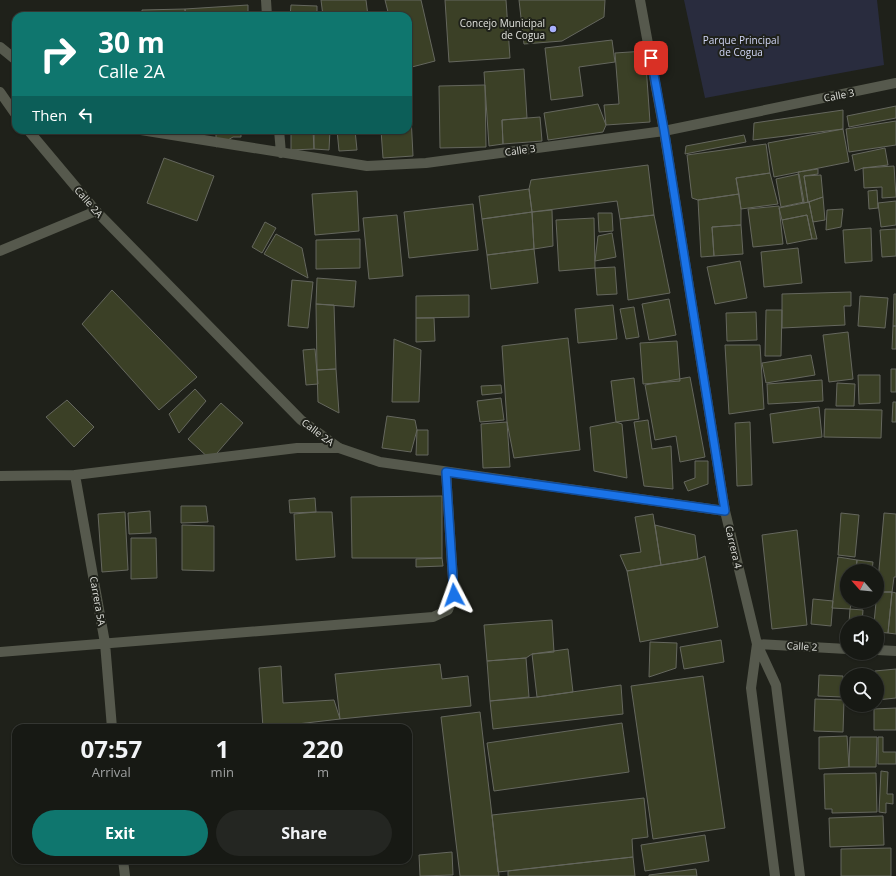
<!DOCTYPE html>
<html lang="en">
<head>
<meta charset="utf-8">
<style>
	:root { --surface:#171914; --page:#242622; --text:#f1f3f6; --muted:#9ea0a0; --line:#363834; --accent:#0f766e }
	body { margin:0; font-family:"Open Sans",sans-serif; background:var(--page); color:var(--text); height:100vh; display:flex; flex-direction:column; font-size:15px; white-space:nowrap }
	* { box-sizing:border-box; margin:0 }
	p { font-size:13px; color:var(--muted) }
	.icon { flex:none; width:22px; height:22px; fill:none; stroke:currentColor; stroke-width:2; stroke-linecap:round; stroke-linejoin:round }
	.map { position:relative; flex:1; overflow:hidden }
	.panel { position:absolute; left:12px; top:724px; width:400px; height:140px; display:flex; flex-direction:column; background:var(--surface); border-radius:12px; box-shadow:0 1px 3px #0004,0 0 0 1px var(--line) }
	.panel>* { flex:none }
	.guide { position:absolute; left:12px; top:12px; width:400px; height:122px; border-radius:12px; box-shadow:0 1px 3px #0004,0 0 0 1px var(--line); background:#0f766e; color:#fff; overflow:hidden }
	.needle { width:26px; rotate:297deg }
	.tools { position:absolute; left:840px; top:564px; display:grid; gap:8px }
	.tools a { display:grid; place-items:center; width:44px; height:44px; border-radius:50%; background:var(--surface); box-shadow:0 1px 3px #0004,0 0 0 1px var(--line); font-size:20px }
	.pin { position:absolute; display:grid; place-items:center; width:34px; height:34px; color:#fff; margin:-17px; border-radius:8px; box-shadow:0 2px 6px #0006 }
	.me { position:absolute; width:44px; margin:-22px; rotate:356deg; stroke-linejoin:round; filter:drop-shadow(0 0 3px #0008) }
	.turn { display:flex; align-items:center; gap:14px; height:84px; padding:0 20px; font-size:18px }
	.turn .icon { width:52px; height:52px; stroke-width:2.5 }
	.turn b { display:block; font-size:28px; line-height:34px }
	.then { display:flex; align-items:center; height:38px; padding:0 20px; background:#0003; gap:8px; font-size:15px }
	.eta { display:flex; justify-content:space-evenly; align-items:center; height:68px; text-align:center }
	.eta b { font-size:24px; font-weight:700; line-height:28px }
	.cta { display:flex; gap:8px; margin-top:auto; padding:8px 20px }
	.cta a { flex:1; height:46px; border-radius:24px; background:var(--accent); color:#fff; font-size:16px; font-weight:700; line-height:46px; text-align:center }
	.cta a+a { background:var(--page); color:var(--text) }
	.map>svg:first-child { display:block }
	.green { fill:#292c3e }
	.building { fill:#3b4026; stroke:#65675e }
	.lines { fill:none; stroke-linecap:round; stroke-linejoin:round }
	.minor { stroke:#56594d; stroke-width:10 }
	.tertiary { stroke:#56594d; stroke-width:10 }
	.route-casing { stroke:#114b97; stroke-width:10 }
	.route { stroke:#1a73e8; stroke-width:7 }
	.poi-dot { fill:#a8b0fc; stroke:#1f211a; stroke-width:1.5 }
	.labels { text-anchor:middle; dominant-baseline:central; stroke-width:4; stroke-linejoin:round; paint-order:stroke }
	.poi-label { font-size:10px; fill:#dfe0db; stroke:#1f211a; text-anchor:end }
	.park-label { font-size:10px; fill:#d2d7f7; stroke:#1f211a }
	.street-label { font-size:10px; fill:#dfe0db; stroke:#1f211a }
</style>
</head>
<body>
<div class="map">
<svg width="896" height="876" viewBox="0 0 896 876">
	<rect width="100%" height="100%" fill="#1f211a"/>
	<path class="green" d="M684,0H877L884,65L705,98Z"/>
	<path class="building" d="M321,0H366L368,16H323Z
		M385,0H421L435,61L408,68V16H389Z
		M445,0H506L510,58L449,62Z
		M519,0H605L604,17L562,41L524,44Z
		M248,5V16H186L185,9Z
		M291,5L317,6V16H290Z
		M185,9V16H142V10Z
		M612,40L615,62L579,67L583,96L551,100L545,48Z
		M645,51L650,122L606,125L604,105L619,104L615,53Z
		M524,69L527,118L502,120L503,144L489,146L484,72Z
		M485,85L486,147L440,148L439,86Z
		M598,104L606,125L603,132L548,140L544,113Z
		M896,106V118L849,127L847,116Z
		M843,110V129L753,140L754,123Z
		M408,116H411L413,156L383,158L381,130H408Z
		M540,117L542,141L503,144L502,120Z
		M896,121V145L849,152L846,129Z
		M843,129L849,162L774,177L768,143Z
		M216,130H241V137H233L216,147Z
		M291,130H313L314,149L291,150Z
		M314,130H330L329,150L314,149Z
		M337,130H355L357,150L339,151Z
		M744,135L746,142L685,154L686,146Z
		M766,144L770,173L736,178L739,194L698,200L692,198L687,155Z
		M885,148L888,165L863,168L855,171L852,155Z
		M164,158L214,176L197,221L147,203Z
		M648,165L654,215L620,219L617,201L532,212L529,189L531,180Z
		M894,166L896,197L882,198V187L864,188L863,168Z
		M818,169V174L804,176L808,202L803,203L798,172Z
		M770,173L778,204L741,209L736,178Z
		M799,174L804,202L781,207L776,179Z
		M821,175L823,197L808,202L804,176Z
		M529,189L532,212L482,219L479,196Z
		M877,190L878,208L869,209L868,191Z
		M357,191L359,231L315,235L312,194Z
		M739,194L741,209V225L712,227L714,256L701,257L698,200Z
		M823,197L825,220L813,222L809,202Z
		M896,201V225L881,227L878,203Z
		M809,202L813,222L817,239H812L807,215L782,220L779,208Z
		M473,204L478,250L409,258L404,212Z
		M779,206L783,244L753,247L748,209Z
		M843,209L841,227L826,230L827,210Z
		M552,210L553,246L534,249L532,212Z
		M532,212L534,249L487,255L482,219Z
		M598,213H612L613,231L599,232Z
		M397,215L403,276L369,279L363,218Z
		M654,215L670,293L628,300L620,219Z
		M807,215L812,239L787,244L782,220Z
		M594,218L595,268L559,271L556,220Z
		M265,222L276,228L262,253L252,247Z
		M741,225L743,254L714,256L712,227Z
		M871,228L872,261L845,263L843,230Z
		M896,229V256L882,257L880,230Z
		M612,233L616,257L595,261L598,236Z
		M276,234L302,248L308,278L264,254Z
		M360,239V268L316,269V240Z
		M798,248L802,283L764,287L761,252Z
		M534,249L538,283L491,289L487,255Z
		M740,261L747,298L715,304L707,267Z
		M615,267L617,294L597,295L595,268Z
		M317,278L356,281L354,307L316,304Z
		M292,280L313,282L308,328L288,326Z
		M112,290L197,377L159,410L82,324Z
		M851,292V306H844L845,325L782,328V294Z
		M894,294H896V326H893Z
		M469,295V317L416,318V296Z
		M860,296L888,298L885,328L858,326Z
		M669,299L676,335L649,340L642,304Z
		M316,304L334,305L336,369L317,370Z
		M613,305L617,339L578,343L575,309Z
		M634,307L639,337L626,339L620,309Z
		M766,310H782L781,356H765Z
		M756,312L757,340L727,341L726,313Z
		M416,318H434L435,341L416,342Z
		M893,326H896V349H892Z
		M848,332L853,379L829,382L823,335Z
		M568,338L580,450L514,458L507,422L502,346Z
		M394,339L421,350L419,402H392Z
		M677,341L680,381L643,384L640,343Z
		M725,345H760L764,409L729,414Z
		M315,349L318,384L306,385L303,350Z
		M811,355L815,375L766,383L762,363Z
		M336,369L339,413L318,402L317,370Z
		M891,369H896V392H891Z
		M858,375H880V403L859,404Z
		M690,377L705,457L680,462L676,436L655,440L645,385Z
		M634,378L639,419L616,422L611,381Z
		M822,380L823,401L768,404L767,384Z
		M837,383L855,384L854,406H836Z
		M501,385L502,393L482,395L481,386Z
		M195,389L206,401L179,433L169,414Z
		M501,398L504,420L480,422L477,401Z
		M67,400L94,427L74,447L46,417Z
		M893,402H896V422H892Z
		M221,403L243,423L211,460L188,439Z
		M819,407L822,437L773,443L770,414Z
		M825,409L882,410L881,438L824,437Z
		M387,416L415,420L417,430L411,452L382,448Z
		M648,420L652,449L671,446L673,489L644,486L634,422Z
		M507,422L510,467L483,468L481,424Z
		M616,422L622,424L627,478L594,471L590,427Z
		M750,422L752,485L737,486L735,423Z
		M417,430H428V455H416Z
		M695,461H708V484L688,491L684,482L695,478Z
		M442,496V558H352L351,497Z
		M315,498L316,512L290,513L289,500Z
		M181,506H206L208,522L181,523Z
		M150,511L151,533L129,534L128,513Z
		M125,512L128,570L102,572L98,514Z
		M316,512H332L335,557L296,560L294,514Z
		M841,513L859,515L855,557L838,555Z
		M884,513L896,514V577H894L892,592H877Z
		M653,514L661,565L627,571L620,555L641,552L635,517Z
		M182,525L214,526V571L182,570Z
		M655,525L695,535L698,559L661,565Z
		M797,530L807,625L772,629L762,535Z
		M131,538H156L157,578L131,579Z
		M705,556L718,627L640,642L627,571L698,559Z
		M838,557L857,560L856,571H847V601H852L850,609L832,608Z
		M442,558L443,566L416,567V559Z
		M857,560L873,562L872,571H856Z
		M877,592H892L888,633L877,632V623H874Z
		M892,592L896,593V634L888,633Z
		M813,599L833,601L831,626L811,624Z
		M850,609L863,610L862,623H849Z
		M552,620L554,652L532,654L526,658L487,661L484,625Z
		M721,640L724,662L684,669L680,647Z
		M650,642L677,643L676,668L649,677Z
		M568,649L573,692L537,697L532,654Z
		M526,658L529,697L490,701L487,661Z
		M440,664L442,679L468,676L471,706L340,719L335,674Z
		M281,666L283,703L334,700L340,719L263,728L259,668Z
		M896,669V698L877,700V675L875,671Z
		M819,675L843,676L842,697L818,696Z
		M703,676L725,828L653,839L631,686Z
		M621,685L623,714L493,729L490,701L537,697Z
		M815,699L844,700L843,732L814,731Z
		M896,708V730H874V709Z
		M480,712L499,876H460L441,717Z
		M622,723L629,772L494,791L487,743Z
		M847,736L849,767L819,769V737Z
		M850,737H877L876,767H849Z
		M878,737H883V752H896V764H878Z
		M881,771L888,772L887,794H893V804L886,803V813L879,812Z
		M876,773L877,812L832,813V809H825L824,774Z
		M644,798L648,837L632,839L633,857L498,872L492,815Z
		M883,816L884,845L830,847L829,818Z
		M705,835L709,861L645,871L641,845Z
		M891,848V876H841V849Z
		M452,852L453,875L420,876L419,855Z
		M633,857L635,876H508V871Z
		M696,869L697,876H649V875Z"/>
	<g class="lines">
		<path class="minor" d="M266,0L267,16
			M640,0L664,131L725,511
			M0,47L16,60
			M141,130L367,166L426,163L664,131L896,83
			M279,130L281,153
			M0,251L96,211
			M75,475L105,643L112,728
			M0,476L75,475L297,448H339
			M0,652L433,617L448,610L454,595L446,472
			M123,860L125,876"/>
		<path class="tertiary" d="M0,92L16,115
			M28,130L96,211L301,420L339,448L380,462L725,511L757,644L776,685L800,876
			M757,644L751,688L775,876
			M757,644L847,649
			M877,650L896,651"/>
	</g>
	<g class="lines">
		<g class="route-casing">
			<path id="route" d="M454,595L446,472L725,511L664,130L651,58"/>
		</g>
		<use href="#route" class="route"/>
	</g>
	<circle class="poi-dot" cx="553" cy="29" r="4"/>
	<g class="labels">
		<g class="poi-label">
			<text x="545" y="23">Concejo Municipal<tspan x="545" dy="12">de Cogua</tspan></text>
		</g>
		<g class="park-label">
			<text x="741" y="40">Parque Principal<tspan x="741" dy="12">de Cogua</tspan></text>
		</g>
		<g class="street-label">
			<text transform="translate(839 95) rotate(-11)">Calle 3</text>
			<text transform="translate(520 150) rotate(-8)">Calle 3</text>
			<text transform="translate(89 202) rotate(49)">Calle 2A</text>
			<text transform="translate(318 432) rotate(37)">Calle 2A</text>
			<text transform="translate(734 547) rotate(77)">Carrera 4</text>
			<text transform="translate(98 601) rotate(80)">Carrera 5A</text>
			<text transform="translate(802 646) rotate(3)">Calle 2</text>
		</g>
	</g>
</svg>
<div class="tools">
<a><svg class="needle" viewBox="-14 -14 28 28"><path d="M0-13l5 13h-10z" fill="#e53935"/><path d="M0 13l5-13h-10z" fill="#9ea0a0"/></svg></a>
<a><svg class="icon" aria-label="sound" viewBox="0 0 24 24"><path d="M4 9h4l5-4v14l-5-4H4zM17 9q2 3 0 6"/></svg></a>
<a><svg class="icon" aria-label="search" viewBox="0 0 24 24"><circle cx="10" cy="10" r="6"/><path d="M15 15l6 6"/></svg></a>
</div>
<div class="pin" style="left:651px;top:58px;background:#d93025"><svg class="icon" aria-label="arrive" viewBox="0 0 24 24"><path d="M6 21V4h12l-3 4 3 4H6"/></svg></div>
<svg class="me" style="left:454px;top:595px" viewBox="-20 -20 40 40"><path d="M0-17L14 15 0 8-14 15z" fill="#1a73e8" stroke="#fff" stroke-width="4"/></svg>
<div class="guide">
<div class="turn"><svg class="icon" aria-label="right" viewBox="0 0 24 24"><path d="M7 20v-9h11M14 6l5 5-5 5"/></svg><div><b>30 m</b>Calle 2A</div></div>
<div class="then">Then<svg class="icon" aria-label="left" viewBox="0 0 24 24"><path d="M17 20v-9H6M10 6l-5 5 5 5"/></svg></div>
</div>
<section class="panel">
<div class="eta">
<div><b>07:57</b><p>Arrival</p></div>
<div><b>1</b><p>min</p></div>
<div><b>220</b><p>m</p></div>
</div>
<div class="cta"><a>Exit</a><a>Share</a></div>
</section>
</div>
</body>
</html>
